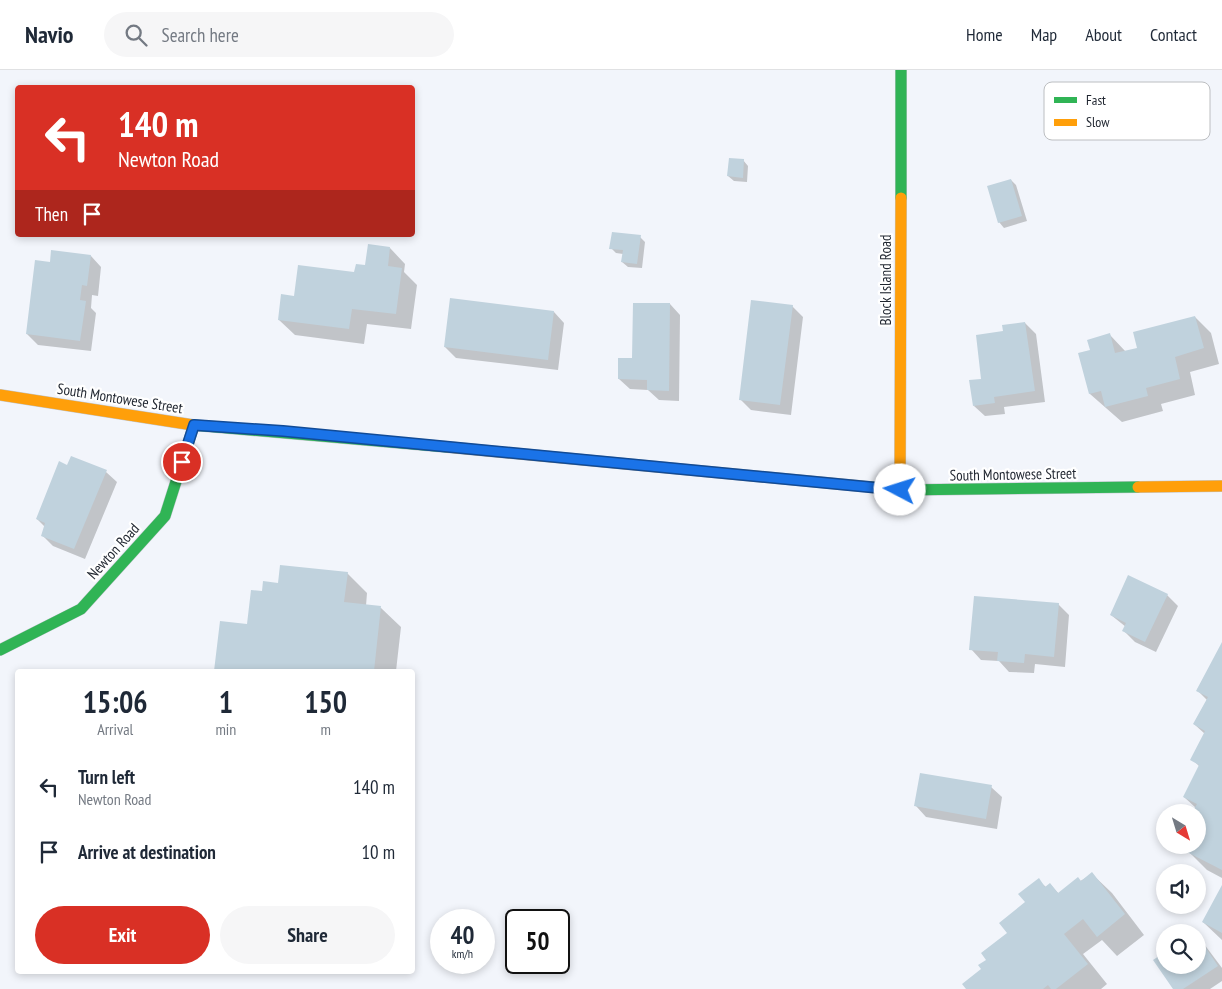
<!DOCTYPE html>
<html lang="en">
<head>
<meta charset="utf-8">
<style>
	:root { --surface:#fff; --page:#f6f6f7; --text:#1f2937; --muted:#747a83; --line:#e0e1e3; --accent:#d93025 }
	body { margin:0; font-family:"PT Sans Narrow",sans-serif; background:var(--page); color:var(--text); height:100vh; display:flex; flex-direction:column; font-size:19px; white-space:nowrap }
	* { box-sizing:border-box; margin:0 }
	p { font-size:16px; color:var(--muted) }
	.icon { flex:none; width:28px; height:28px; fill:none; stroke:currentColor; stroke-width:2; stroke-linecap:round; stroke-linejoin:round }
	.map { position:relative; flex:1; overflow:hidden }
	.details { position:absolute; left:15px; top:599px; width:400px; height:305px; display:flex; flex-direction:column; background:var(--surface); border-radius:5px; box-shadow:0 2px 8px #0003 }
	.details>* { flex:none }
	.guide { position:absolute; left:15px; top:15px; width:400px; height:152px; border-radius:5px; box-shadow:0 2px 8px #0003; background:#d93025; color:#fff; overflow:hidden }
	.needle { width:32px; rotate:142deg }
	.tools { position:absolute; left:1156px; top:734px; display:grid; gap:10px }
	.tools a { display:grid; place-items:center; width:50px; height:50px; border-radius:50%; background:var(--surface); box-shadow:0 2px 8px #0003; font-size:25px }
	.speed { position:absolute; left:430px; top:839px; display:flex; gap:10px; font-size:25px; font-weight:700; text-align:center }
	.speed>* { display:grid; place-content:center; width:65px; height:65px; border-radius:50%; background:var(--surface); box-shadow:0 2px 8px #0003; line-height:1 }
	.speed small { font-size:12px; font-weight:400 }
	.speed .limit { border:2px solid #111; border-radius:8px; background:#fff; color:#111 }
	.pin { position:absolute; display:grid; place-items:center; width:42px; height:42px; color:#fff; margin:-21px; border:2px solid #fff; border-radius:50%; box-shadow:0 1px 5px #0007 }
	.me { position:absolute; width:55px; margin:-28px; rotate:275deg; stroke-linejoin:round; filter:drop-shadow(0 0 4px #0008) }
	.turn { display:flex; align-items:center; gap:18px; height:105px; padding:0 20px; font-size:22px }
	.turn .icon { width:65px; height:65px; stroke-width:2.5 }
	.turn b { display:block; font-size:35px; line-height:42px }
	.then { display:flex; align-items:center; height:48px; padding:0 20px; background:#0003; gap:10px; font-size:19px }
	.eta { display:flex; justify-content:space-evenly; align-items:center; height:85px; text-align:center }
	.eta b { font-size:30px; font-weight:700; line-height:35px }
	.button { display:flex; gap:10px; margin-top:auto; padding:10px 20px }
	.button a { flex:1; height:58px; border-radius:30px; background:var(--accent); color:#fff; font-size:20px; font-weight:700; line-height:58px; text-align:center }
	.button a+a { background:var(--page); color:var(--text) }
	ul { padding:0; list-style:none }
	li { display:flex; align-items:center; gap:15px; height:65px; padding:0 20px }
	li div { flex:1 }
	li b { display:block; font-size:19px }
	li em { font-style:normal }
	header { display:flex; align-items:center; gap:30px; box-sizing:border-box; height:70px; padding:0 25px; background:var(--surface); border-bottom:1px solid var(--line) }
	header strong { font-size:24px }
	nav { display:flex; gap:28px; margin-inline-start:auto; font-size:18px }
	.search { width:350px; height:45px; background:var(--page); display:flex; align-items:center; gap:12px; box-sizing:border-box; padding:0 18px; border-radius:28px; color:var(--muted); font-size:19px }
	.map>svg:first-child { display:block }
	.shadow { fill:#0003 }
	.building { fill:#c0d2dd }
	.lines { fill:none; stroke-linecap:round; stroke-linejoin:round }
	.fast-casing { stroke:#c0c5cc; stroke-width:12 }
	.slow-casing { stroke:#c0c5cc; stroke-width:12 }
	.fast { stroke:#30b455; stroke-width:11 }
	.slow { stroke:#ff9f0a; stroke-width:11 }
	.route-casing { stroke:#114b97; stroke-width:12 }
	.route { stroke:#1a73e8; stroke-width:9 }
	.labels { text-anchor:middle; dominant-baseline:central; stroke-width:4.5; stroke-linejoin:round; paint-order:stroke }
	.street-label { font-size:15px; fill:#1f252f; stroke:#fff }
	.key { fill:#fff; stroke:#bcbec1; stroke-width:1 }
	.key-label { font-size:14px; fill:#1f252f }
</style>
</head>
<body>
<header>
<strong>Navio</strong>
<div class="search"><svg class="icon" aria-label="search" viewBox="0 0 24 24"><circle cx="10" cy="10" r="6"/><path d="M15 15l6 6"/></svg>Search here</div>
<nav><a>Home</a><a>Map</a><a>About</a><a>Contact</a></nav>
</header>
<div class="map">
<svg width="1222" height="919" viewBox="0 0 1222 919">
	<rect width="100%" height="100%" fill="#f2f5fb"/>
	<path class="shadow" d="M743,90L748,96L747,112L734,111L728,106Z
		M1011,110L1016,115L1027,151L1004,158L999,152Z
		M640,167L645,172L642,198L628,197L622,192L623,184L616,183L611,178Z
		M390,178L405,194L404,202L417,215L411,259L367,254L364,274L295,265L279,250L295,227L355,203Z
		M91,186L101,197L98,226L92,225L91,238L96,243L91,281L38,275L27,264L51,194Z
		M670,234L680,245L679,331L659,330L648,320L630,319L619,309Z
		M792,236L803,247L791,345L751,340L740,329Z
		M554,242L564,253L558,300L456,288L445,277Z
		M1195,247L1211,263L1219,294L1190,302L1195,325L1161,334L1163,341L1122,352L1090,324L1091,281L1110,265L1126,282L1138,279Z
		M1025,253L1036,264L1045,332L1004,337L1005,344L985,346L974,336L983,310L1004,262Z
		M68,396L106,402L117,412L85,489L53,476L42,465L45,457L37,449Z
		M347,503L367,523L366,536L381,538L401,557L396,601H216L222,553L248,556L263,522L279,515Z
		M1167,525L1178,536L1156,582L1135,572L1124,561L1126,557L1111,545Z
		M1058,534L1069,545L1065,597L1035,594L1034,603L1009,602L999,591L981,590L971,579Z
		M1222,575V808L1207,800L1187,780L1190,775H1198V742H1194L1196,738L1184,727L1200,697L1192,689L1205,664L1194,654L1207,630L1197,620Z
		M991,717L1002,727L997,759L926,747L916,736Z
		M1092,804L1112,823L1144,865L1117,886L1102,870L1083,884L1107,914L1101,919H968L1009,863L1038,810L1046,817L1050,814L1059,824Z
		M1222,817V870L1203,852Z
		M1198,866L1222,898V911L1210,919H1174L1155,891L1165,884V895H1198Z"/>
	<path class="building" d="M729,88L744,89L743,108L727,106Z
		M1011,109L1022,146L998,153L987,116Z
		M612,162L641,165L637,194L621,192L623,180L609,179Z
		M368,174L390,177L388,196L402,198L396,244L352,239L349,259L278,250L281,224L294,226L298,195L354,202L356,194L365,195Z
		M51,180L91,185L87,216L82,215L80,230L86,231L80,271L26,264L35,190L50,192Z
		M450,228L554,241L548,290L444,277Z
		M751,230L793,235L780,335L739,330Z
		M633,233H670L669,321L647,320V310L618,309V288H632Z
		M1195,246L1204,278L1175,287L1180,309L1146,318L1148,326L1105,337L1101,321L1089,324L1078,283L1090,280L1087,270L1110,263L1115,283L1137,278L1133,262Z
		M1025,252L1035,321L994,327L995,333L973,336L969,310L981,309L976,265L1003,261L1002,255Z
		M71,386L107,400L74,479L41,466L45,453L36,449L59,391L67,395Z
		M280,495L348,502L344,532L381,536L374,601H214L220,551L247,554L251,520L262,521L263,511L278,513Z
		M1128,505L1168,524L1145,572L1122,561L1126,553L1110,545Z
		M974,526L1059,533L1054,587L1025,584L1024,593L997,591L998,582L969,580Z
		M1222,572V800L1185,781L1188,775H1198V742H1192L1197,734L1183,727L1199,695L1190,690L1205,661L1193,654L1208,627L1196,621Z
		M920,703L992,715L986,749L914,736Z
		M1092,802L1125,844L1097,867L1083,849L1064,864L1088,894L1056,919H1051L1048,915L1043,919H966L962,914L981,899L978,895L986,890L981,883L1007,863L999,853L1025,832L1018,824L1039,808L1045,817L1050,813L1058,823L1078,807L1081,811Z
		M1222,815V863L1202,852Z
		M1198,866L1218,896L1183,919H1173L1153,890L1165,882V895H1198Z"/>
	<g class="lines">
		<g class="fast-casing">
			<path id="fast" d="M901,128V0
				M193,355L447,377
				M870,417L900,420L1138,417
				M0,580L81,539L165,446L194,355"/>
		</g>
		<g class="slow-casing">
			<path id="slow" d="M0,325L193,355
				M447,377L870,417
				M1138,417L1222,416
				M900,420L901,128"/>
		</g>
		<use href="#fast" class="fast"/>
		<use href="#slow" class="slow"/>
	</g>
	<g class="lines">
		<g class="route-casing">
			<path id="route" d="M182,392L194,355L283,361L900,420"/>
		</g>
		<use href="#route" class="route"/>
	</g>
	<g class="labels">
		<g class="street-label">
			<text transform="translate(885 210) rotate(-90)">Block Island Road</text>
			<text transform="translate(120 328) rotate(9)">South Montowese Street</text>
			<text transform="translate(1013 404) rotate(-1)">South Montowese Street</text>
			<text transform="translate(113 481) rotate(-48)">Newton Road</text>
		</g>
	</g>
	<rect x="1044" y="12" width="166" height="58" rx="8" class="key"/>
	<rect x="1054" y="27" width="23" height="6" fill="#30b455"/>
	<rect x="1054" y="49" width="23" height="7" fill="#ff9f0a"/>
	<g class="key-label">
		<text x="1086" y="35">Fast</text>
		<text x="1086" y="57">Slow</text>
	</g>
</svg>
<div class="tools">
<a><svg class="needle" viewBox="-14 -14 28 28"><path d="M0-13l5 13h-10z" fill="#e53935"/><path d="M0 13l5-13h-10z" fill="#747a83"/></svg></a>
<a><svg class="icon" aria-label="sound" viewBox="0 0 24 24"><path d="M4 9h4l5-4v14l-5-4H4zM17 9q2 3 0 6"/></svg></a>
<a><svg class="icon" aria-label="search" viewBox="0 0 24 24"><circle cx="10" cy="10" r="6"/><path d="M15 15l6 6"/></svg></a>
</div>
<div class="speed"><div>40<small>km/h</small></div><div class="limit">50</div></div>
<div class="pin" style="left:182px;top:392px;background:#d93025"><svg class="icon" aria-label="arrive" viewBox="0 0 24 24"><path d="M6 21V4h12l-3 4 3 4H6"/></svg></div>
<svg class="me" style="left:900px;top:420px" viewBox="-20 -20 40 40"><circle r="19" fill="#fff"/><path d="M0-13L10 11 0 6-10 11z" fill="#1a73e8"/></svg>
<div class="guide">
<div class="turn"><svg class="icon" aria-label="left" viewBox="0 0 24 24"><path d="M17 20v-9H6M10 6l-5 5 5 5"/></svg><div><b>140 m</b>Newton Road</div></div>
<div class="then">Then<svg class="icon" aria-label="arrive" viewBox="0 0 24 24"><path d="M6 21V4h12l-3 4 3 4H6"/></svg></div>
</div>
<section class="details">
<div class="eta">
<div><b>15:06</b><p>Arrival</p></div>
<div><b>1</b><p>min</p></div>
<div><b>150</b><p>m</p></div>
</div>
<ul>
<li><svg class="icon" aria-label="left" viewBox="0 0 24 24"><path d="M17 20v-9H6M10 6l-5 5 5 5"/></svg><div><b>Turn left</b><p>Newton Road</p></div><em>140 m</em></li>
<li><svg class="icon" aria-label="arrive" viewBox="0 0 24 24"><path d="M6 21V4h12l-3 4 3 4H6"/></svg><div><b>Arrive at destination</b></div><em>10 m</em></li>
</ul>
<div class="button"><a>Exit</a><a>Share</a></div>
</section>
</div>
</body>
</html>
